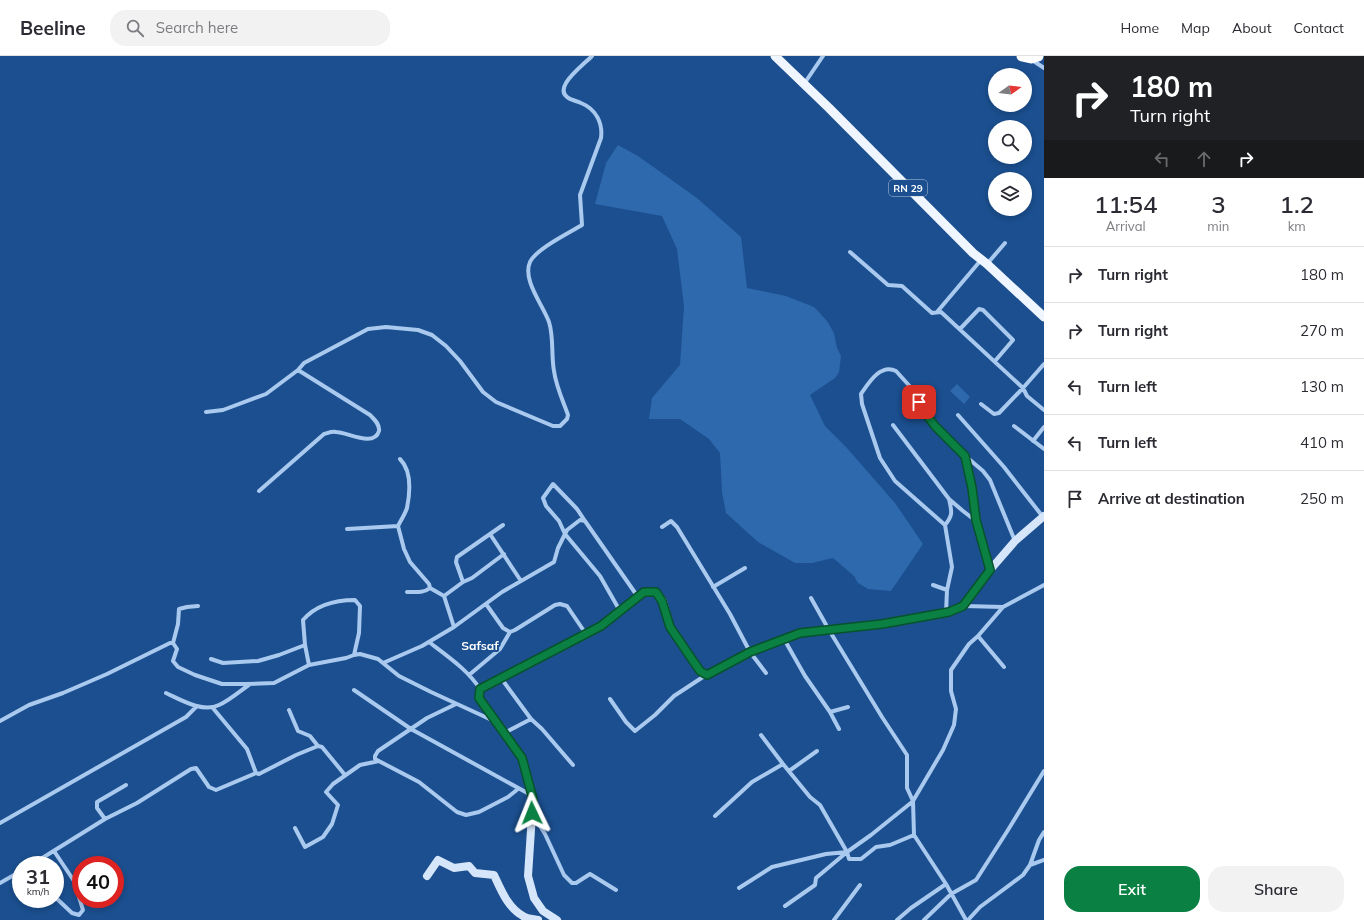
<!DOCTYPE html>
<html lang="en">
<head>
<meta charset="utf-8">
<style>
	:root { --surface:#fff; --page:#f2f2f3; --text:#2b2b33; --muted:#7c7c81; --line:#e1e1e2; --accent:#0b8043 }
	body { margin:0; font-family:Mulish,sans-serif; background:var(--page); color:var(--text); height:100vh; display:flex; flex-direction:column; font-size:15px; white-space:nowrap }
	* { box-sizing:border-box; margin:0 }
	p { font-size:13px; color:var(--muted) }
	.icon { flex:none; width:22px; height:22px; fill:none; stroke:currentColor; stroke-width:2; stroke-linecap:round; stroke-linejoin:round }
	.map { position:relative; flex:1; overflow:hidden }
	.details { display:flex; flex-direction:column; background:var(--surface); width:320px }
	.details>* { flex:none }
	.hud { background:#202124; color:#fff; overflow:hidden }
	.needle { width:26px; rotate:76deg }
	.tools { position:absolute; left:988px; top:12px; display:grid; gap:8px }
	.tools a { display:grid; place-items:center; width:44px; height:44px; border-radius:50%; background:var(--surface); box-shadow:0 2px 6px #0003; font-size:20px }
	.speed { position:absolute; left:12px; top:800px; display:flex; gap:8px; font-size:20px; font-weight:700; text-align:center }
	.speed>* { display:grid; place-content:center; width:52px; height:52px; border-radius:50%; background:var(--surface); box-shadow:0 2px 6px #0003; line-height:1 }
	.speed small { font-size:10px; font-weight:400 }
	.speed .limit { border:6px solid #d22; background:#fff; color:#111 }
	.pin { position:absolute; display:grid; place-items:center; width:34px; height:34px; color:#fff; margin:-17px; border-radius:8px; box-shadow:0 2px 6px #0006 }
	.me { position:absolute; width:44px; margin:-22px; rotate:358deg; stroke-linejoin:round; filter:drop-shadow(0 0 3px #0008) }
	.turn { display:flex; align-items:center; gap:14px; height:84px; padding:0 20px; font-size:18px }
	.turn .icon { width:52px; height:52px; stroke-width:2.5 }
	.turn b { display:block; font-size:28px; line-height:34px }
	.lanes { display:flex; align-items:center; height:38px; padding:0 20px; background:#0003; justify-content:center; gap:20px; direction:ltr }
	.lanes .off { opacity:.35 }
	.eta { display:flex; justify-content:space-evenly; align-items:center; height:68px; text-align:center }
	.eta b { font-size:24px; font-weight:600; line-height:28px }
	.primary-button { display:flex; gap:8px; margin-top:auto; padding:8px 20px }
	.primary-button a { flex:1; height:46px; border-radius:16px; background:var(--accent); color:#fff; font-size:16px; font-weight:600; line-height:46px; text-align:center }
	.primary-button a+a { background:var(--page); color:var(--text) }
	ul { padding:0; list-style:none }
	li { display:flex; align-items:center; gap:12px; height:56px; padding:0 20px; border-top:1px solid var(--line) }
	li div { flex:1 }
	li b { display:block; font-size:15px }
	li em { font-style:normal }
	header { display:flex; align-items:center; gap:24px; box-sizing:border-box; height:56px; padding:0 20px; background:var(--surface); border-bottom:1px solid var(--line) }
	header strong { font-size:19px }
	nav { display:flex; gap:22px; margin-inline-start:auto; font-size:14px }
	.search { width:280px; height:36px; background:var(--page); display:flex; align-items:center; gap:10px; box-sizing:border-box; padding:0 14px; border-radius:16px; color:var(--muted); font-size:15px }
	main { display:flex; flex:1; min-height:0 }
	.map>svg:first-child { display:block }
	.green { fill:#2e69ad }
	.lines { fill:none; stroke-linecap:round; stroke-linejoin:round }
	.street { stroke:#a9c9ee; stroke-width:4 }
	.secondary { stroke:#d6e6fa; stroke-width:8 }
	.primary { stroke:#f0f6ff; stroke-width:9 }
	.highway { stroke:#fff; stroke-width:11 }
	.route-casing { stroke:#07532c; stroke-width:10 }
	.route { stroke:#0b8043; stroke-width:7 }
	.labels { text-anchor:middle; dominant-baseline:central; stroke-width:4; stroke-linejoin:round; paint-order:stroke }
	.shield { fill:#1b4f8f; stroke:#bbcadd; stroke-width:1 }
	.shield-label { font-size:10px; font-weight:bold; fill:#fff }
	.neighbourhood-label { font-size:12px; font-weight:bold; fill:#fff; stroke:#1b4f8f }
</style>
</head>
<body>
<header>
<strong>Beeline</strong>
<div class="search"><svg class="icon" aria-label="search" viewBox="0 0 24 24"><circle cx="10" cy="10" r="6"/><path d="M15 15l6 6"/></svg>Search here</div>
<nav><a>Home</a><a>Map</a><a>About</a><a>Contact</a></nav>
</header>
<main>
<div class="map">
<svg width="1044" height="864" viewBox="0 0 1044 864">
	<rect width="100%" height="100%" fill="#1b4f8f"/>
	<path class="green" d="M618,89L638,100L697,142L741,181L747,232L786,240L814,251L827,265L834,277L837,292L841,300L839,316L835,322L810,339L825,370L846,391L895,447L923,488L891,535L868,533L858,527L854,520L833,502L812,507H795L758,486L726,457L722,436L720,397L709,383L680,363H649L652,342L680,309L684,250L677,193L662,160L595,148L606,107Z
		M957,328L970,341L964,348L950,335Z"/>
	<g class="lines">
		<path class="street" d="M1032,4L1044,12
			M804,28L823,0
			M850,196L888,229L902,230L932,257L941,256L1023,332L1044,308
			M987,208L1005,187
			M937,256L981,204
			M960,273L979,253L983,254L1013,284L995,305
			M981,348L994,358L999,357L1023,332L1027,340L1044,354
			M206,356L223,354L266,338L298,314
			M958,359L1004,411L1043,461
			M893,369L949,443L963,455L976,465
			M1014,370L1044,393
			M1033,385L1044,371
			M965,400L972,432L976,465L990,513
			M400,403C412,415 410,437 407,452C405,458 401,464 398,470L404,493L410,506L429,528L430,532L444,540L454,571
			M259,435L324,378C328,377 332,375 336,376C347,376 374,392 379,375C380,368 374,363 370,359L298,314L304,307L368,273L386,271L418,274L432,279L446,290L460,305L483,336L496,346L553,370H560L567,363L568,359C563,345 556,330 554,315C551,299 554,282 549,266C543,249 522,224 530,206C536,193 569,177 582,169L580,139L601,82C603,67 596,53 581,47C577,45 570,44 567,41C562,37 563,32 566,27C571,18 585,7 592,0
			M585,465L577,453L553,428L543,442L546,450L559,465L565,478L600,520L620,555
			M945,469C953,459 952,456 949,443
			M662,471L671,465L677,471L730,558L750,596L766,617
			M347,473L398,470
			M490,478L521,525
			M463,526L456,506L457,501L503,469
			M933,529L947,534
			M713,531L745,512
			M407,536C416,536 424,537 430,532
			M444,540L463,526L472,522L504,498
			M811,542L829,574L882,661L907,699V732L913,745L914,779L946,828L966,864
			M486,548L503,572L510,576L515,574L555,549L560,548L567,550L586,578
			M964,550L1003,551
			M946,557L947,534L952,511L945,469L895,425L880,402L862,348L861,338C868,328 880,307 896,315L915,336L923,355L935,370L956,392L983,415L990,424L1015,485
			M978,580L1004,611
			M784,583L805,620L830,656L848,651
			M429,586C447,600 467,613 480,633
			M173,587L178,568L179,553L187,551L198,550
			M305,589L309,609
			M211,603L223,607L258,605L279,599L305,589L303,564C316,549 335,544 355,544L360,550L359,577L354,599
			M383,607L422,590L454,571L502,536L554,506L558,492L567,474L580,464L585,465L638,541
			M469,619L500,593L510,576
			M501,622L531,663L504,677
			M354,634L411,673L531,739
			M166,637C181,644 203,657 219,649C230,644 240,635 250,628
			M610,643L626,666L635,675L655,659L674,640L706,619
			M456,648L427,662L378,695L375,700V703L419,726L457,756L466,759L479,756L508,741L518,733
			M212,651L247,693L256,717
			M289,654L298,675L310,680L318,690L322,691L345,719
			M830,656L839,673
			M531,663L542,673L573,709
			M0,665L29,649L63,637L107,618L170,587H173L177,593L173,605L178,611L195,619L222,628H246L274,627L309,609L346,602L354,599L360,598L378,603L399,620L431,636L494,665
			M761,679L783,708L810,741L820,749L847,796
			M789,715L817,695
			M913,745L943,694L954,669L956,653L951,635V614L969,588L978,580L1003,551L1044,529
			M912,746L871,779L847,796L849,803H861L876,791L890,789L914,779
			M533,759L545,778L564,819L572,827H576L590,818L616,834
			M715,760L752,726L783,708
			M105,763L97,752V746L126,729
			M0,767L186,661L197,650
			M295,772L305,791L323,781L332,768L338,749L326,736L333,728L360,709L379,705
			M54,795L74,825L83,854L79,859L72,857L55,841
			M31,809L105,763L137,747L191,713L196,712L209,731L216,734L256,717L259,718L296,699L318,690
			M1030,809L1044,804
			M0,827L21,815
			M739,832L772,811L826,798L847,796
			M785,850L815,829L816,822L847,796
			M834,864L860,829
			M897,864L911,852L946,828
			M924,864L951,838L976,824L1008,774L1044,715
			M968,864L980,851L1023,819L1030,809L1039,784L1044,776"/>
		<path class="secondary" d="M427,820L438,804L454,812L469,810L475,817L494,819C501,834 508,852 523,860C527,863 534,863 538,864
			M557,864L543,855L534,842L528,820L533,743L522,702L479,642L480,633L601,570L644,536H656L663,545L670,571L700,615L707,619L750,596L800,577L882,568L946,557L963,550L990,514L1015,485L1044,460"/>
		<path class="primary" d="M775,0L829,52L973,197L987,208L1044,261"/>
		<path class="highway" d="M1022,0L1031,2L1038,0"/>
	</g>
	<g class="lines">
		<g class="route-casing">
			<path id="route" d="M532,757L533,743L522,702L479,642L480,633L601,570L644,536H656L662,545L670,571L700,615L707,619L750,596L800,577L882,568L949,556L963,550L990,514L976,464L972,432L965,400L935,370L923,354L919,346"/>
		</g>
		<use href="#route" class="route"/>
	</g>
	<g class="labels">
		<rect class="shield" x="889" y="124" width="38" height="16" rx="3"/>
		<g class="shield-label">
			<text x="908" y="132">RN 29</text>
		</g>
		<g class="neighbourhood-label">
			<text x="480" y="589">Safsaf</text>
		</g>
	</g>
</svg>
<div class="tools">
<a><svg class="needle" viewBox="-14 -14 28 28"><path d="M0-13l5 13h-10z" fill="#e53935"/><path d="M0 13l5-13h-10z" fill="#7c7c81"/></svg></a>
<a><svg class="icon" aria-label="search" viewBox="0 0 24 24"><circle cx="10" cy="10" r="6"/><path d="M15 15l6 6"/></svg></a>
<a><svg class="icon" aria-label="layers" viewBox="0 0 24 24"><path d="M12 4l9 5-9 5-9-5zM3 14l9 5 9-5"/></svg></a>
</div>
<div class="speed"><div>31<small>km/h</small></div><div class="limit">40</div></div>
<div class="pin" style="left:919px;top:346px;background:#d93025"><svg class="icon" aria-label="arrive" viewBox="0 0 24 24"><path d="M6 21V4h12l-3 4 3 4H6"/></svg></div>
<svg class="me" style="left:532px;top:757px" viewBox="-20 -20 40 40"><path d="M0-17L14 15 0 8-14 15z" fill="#0b8043" stroke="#fff" stroke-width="4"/></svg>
</div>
<section class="details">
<div class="hud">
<div class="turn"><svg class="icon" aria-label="right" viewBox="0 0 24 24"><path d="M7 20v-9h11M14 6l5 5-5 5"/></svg><div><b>180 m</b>Turn right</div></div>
<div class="lanes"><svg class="icon off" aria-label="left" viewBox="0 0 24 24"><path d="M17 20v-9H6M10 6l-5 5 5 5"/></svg><svg class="icon off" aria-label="ahead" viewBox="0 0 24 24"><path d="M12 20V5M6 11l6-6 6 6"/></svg><svg class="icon" aria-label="right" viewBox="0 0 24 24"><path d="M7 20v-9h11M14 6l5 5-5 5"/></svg></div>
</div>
<div class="eta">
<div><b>11:54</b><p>Arrival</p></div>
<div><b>3</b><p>min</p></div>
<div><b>1.2</b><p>km</p></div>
</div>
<ul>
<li><svg class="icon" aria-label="right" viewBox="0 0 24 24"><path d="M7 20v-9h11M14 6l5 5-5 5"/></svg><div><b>Turn right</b></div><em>180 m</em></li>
<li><svg class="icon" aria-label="right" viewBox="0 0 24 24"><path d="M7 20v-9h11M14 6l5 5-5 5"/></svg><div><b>Turn right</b></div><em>270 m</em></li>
<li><svg class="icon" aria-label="left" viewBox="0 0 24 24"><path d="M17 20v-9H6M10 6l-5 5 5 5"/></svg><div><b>Turn left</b></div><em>130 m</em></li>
<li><svg class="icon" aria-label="left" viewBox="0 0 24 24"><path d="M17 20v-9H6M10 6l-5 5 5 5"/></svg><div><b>Turn left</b></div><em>410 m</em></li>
<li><svg class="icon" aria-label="arrive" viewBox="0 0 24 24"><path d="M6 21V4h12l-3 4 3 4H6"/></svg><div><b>Arrive at destination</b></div><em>250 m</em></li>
</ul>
<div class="primary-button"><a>Exit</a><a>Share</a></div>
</section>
</main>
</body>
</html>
